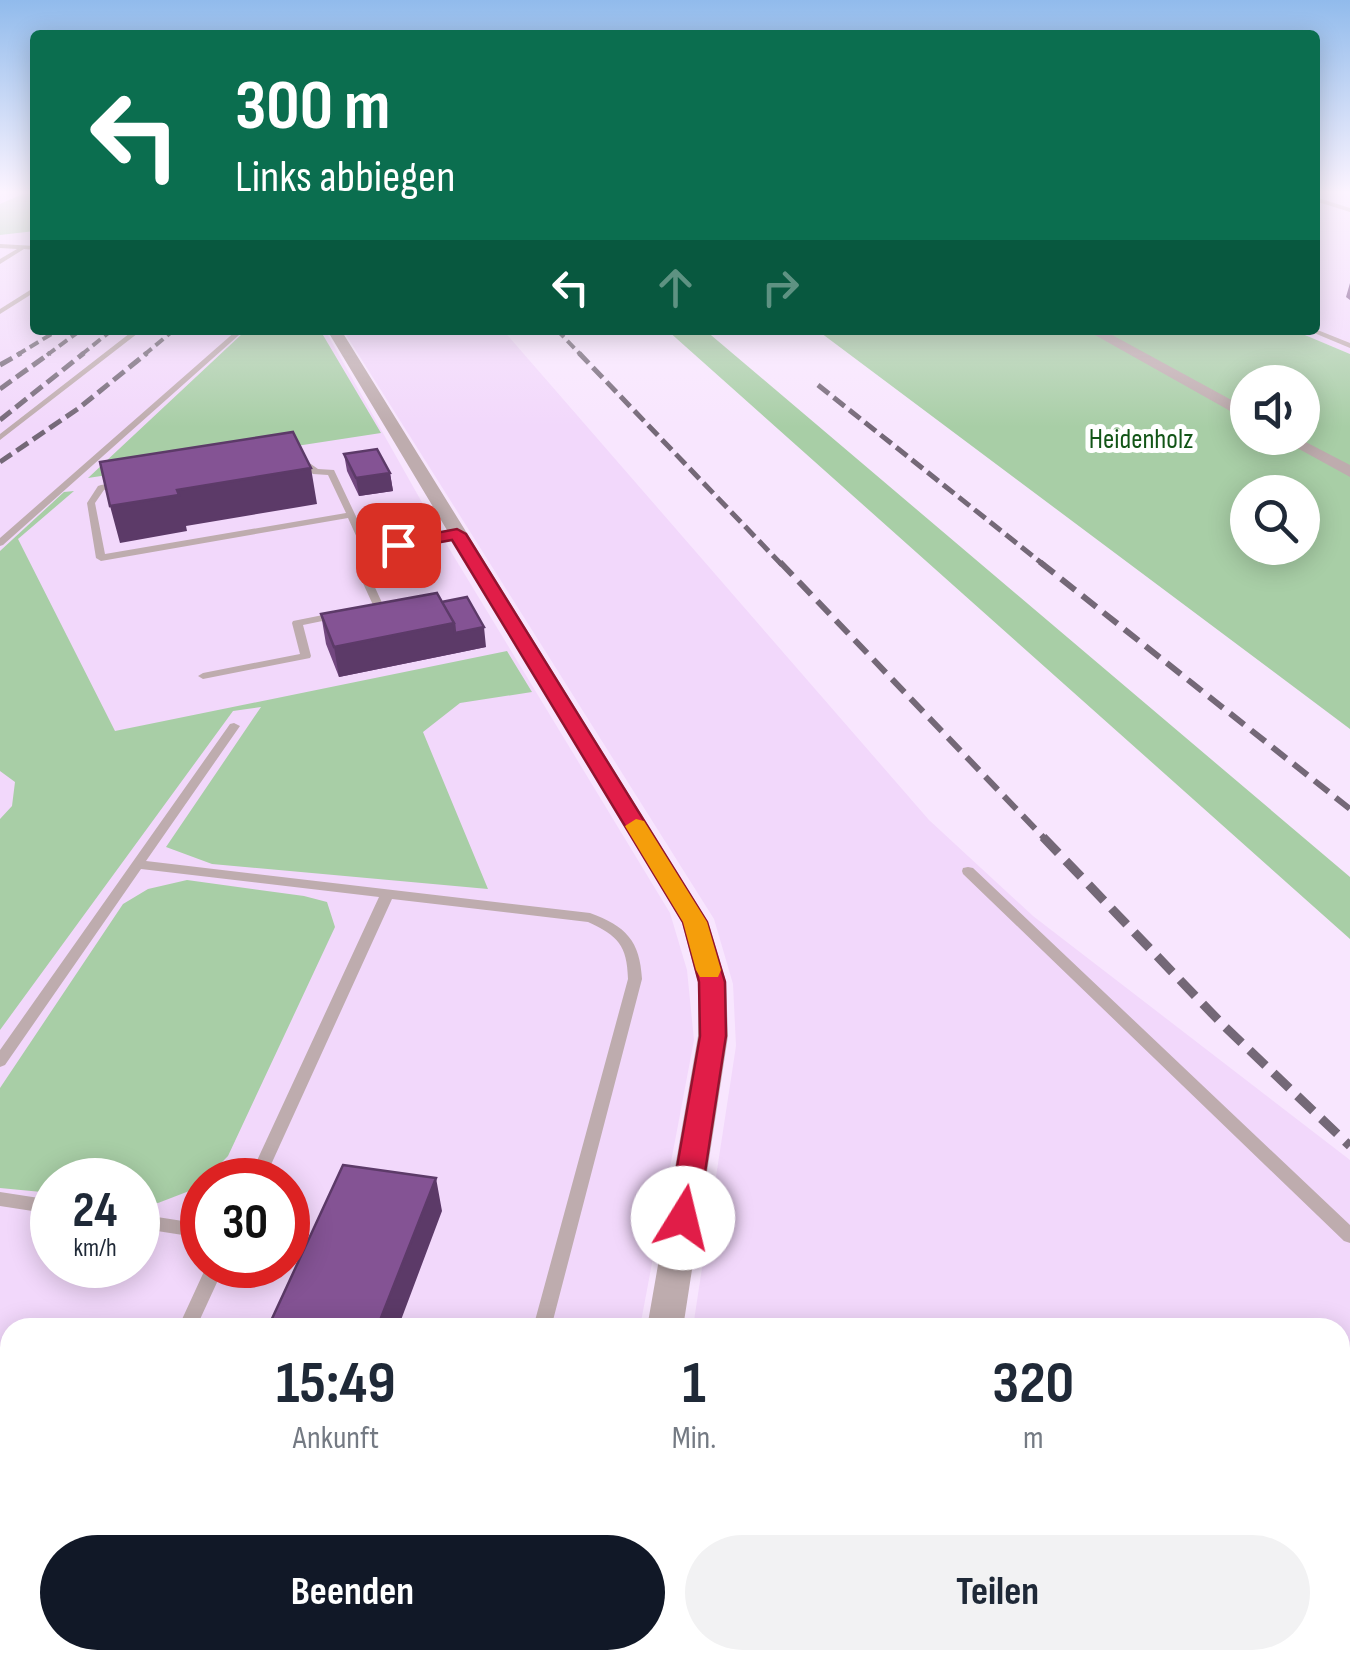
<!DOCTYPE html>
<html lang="de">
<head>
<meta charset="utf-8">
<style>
	:root { --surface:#fff; --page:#f2f2f3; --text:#1f2937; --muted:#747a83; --accent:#111827 }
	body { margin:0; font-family:"Sofia Sans Condensed",sans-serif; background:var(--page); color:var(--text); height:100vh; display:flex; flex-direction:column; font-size:38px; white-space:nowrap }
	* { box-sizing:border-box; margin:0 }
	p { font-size:32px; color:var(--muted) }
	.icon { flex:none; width:55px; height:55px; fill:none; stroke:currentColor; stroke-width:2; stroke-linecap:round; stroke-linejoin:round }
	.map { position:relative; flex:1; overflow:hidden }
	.panel { position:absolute; left:0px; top:1318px; width:1350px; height:352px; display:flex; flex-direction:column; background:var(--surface); border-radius:30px 30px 0 0; box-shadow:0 5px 25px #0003 }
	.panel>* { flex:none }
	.hud { position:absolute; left:30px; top:30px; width:1290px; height:305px; border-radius:10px; box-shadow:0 5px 25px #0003; background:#0b6e4f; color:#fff; overflow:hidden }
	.fabs { position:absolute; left:1230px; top:365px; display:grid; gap:20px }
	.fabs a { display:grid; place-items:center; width:90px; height:90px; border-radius:50%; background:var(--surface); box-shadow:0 5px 25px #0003; font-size:50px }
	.speed { position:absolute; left:30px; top:1158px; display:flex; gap:20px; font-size:50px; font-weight:700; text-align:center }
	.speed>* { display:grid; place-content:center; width:130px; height:130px; border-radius:50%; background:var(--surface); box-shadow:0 5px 25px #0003; line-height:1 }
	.speed small { font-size:25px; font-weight:400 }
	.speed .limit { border:15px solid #d22; background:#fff; color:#111 }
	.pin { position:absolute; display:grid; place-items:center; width:85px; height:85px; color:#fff; margin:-42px; border-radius:20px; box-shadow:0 5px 15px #0006 }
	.me { position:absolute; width:110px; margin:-55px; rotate:9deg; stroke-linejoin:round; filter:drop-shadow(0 0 8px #0008) }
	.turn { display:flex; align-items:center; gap:35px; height:210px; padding:0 40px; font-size:45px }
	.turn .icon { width:130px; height:130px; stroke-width:2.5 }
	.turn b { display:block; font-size:70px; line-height:85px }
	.lanes { display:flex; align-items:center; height:95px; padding:0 40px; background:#0003; justify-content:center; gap:50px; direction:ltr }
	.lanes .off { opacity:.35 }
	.eta { display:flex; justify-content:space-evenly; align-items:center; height:170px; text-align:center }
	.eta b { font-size:60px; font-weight:700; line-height:70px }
	.action { display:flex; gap:20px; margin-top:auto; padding:20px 40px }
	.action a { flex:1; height:115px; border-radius:60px; background:var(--accent); color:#fff; font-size:40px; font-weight:700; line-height:115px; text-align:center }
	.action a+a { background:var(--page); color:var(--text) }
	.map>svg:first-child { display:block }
	.built { fill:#f2d8fb; fill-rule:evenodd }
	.green { fill:#a8cea6; fill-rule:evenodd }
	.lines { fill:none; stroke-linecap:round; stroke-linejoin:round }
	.lane { fill:#beacae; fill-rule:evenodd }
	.street { fill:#beacae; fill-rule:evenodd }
	.rail-far3 { stroke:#746877; stroke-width:4; stroke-dasharray:10 5; stroke-linecap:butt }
	.rail-far2 { stroke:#746877; stroke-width:5; stroke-dasharray:14 6; stroke-linecap:butt }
	.rail-far1 { stroke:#746877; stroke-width:6; stroke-dasharray:18 9; stroke-linecap:butt }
	.rail { stroke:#746877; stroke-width:9; stroke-dasharray:22 11; stroke-linecap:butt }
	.wall { fill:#72477f }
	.shaded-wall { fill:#5c3a68 }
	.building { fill:#845394; stroke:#5c3a68; stroke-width:2.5 }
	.route { fill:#e11d48; stroke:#92132f; stroke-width:2.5 }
	.slow { fill:#f59e0b }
	.labels { text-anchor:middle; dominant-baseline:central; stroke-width:10; stroke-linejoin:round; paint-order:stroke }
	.far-park-label { font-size:28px; fill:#125517; stroke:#fff }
</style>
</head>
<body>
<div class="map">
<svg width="1350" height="1669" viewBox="0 0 1350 1669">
	<rect width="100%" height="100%" fill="#f8e6fe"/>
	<path class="built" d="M0,194H35V330H325L433,522L670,913L687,970L694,1040L640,1327L10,1328V1660H577L575,1669H0ZM52,1180H138V1265H52ZM202,1180H288V1265H202Z
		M1315,194H1350V354L1293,330H1315Z
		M343,330H503L929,820L1033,916L1350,1160V1669H641L642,1660H1340V1328L693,1327L736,1046L733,984L714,919Z"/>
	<path class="green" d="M23,194H35V231L0,235V204Z
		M253,330H320L381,433L88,478L243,333Z
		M667,330H705L1350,877V939Z
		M817,330H1293L1350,354V729ZM1248,382H1302V438H1248ZM1248,492H1302V548H1248Z
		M74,491L18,539L115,731L507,651L532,692L460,703L423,732L488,889L212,864L166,847L261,707L233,711L0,1030V819L12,806L15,782L0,771V551L64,492Z
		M187,880L304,896L327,902L335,927L228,1156L197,1188L158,1203L138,1201V1180H52V1193L0,1188V1088L123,904L148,889Z"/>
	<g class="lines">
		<path class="lane" d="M1315,197L1350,208V212L1315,201Z
			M0,244L35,246V250L24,249L0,264V259L17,249L0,248Z
			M35,287V292L0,314V309Z
			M1315,329L1350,343V348L1307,330Z
			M134,330H142L0,440V434Z
			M237,330H248L239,335L3,545L0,546V538Z
			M301,457L318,469L334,470L371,548L457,531L462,534L457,537L372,553L366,568L384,607L383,609L368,612L363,609L364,607L373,605L356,568L363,551L348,518L101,561L96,558L87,503L98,486L101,485L120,482L124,485L104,490L95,503L105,554L346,513L328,475L313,474L298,462L297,460Z
			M338,612L343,615L342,617L303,625L311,656L310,658L203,679L198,676L203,673L300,654L292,623L293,621Z
			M234,723L240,726L146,861L590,913C626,926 640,941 642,979L551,1328H533L628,979C627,945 618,936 588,922L392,899L264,1180H248L379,897L141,869L5,1065L0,1067V1050L230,724Z
			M968,867L973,868L1350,1225V1243L1344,1241L963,874L962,871L963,868Z
			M0,1192L52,1200V1214L0,1206Z
			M138,1214L202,1224V1238L138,1228Z
			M207,1265H225L196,1328H178Z
			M17,1660H40L36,1669H13Z
			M443,1660H465L462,1669H440Z
			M702,1660H724L722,1669H700Z"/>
		<path class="street" d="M327,330H341L708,922L726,982L728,1036L683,1328H647L698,1036V982L682,922Z
			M1086,330H1103L1248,409V421Z
			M1279,438H1298L1350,465V477Z
			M589,1660H631L630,1669H586Z"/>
		<path class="rail-far3" d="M557,330L581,355
			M17,355L58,330
			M47,355L81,330
			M81,355L112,330
			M144,355L174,330"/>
		<path class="rail-far2" d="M579,353L782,565
			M0,365L21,353
			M818,385L1044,565
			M0,389L50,353
			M0,420L84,353
			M0,462L79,408L147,353"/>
		<path class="rail-far1" d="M780,562L1045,839
			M1040,562L1350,809"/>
		<path class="rail" d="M1043,837L1224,1026L1350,1146"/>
	</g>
	<path class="wall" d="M1350,283V300L1346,297Z
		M344,454L390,473L393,491L359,496L347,471Z
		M442,602L486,647L339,677L326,644L321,614Z"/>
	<path class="shaded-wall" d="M311,468L317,504L186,526L187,531L120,543L110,506L177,490Z
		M390,473L393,491L359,496L356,478Z
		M454,623L457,653L339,677L334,647Z
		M484,627L486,647L457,653L455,633Z
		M436,1178L442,1211L398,1328H377Z
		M294,1660H322L319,1669H291Z"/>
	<path class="building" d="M293,432L311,468L177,490L179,495L110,506L100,462Z
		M377,449L390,473L356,478L344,454Z
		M437,593L454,623L334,647L321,614Z
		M467,597L484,627L455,633L454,623L442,602Z
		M343,1165L436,1178L377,1328H298L270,1323Z
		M262,1322L299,1328H260Z
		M119,1660H294L291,1669H115Z"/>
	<linearGradient id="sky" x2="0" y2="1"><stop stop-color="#91bbec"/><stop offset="0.45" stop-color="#fcf4ff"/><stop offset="1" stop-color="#fcf4ff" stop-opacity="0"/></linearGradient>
	<rect width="1350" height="427" fill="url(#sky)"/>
	<path class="route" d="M457,529L466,534L707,922L725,982L726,1036L698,1218L694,1227L683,1231L672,1227L668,1218L700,1036L699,982L683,922L452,540L398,550L389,545L398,540Z"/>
	<path class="slow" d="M636,819L644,821L707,922L721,970L718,977H700L696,970L683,922L625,826Z"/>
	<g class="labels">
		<g class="far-park-label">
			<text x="1141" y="439">Heidenholz</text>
		</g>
	</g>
</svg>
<div class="fabs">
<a><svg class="icon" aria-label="sound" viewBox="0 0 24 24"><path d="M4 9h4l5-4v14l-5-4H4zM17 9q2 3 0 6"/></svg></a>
<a><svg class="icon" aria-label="search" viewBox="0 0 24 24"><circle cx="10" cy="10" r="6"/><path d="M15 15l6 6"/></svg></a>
</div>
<div class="speed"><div>24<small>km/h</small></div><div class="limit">30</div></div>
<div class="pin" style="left:398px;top:545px;background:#d93025"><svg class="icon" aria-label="arrive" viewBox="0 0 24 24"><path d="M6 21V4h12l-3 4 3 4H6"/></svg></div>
<svg class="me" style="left:683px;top:1218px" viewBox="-20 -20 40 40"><circle r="19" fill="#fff"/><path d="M0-13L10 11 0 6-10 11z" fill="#e11d48"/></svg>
<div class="hud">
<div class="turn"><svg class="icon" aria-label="left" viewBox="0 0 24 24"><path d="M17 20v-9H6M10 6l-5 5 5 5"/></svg><div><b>300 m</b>Links abbiegen</div></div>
<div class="lanes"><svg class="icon" aria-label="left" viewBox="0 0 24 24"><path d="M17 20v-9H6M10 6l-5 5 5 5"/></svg><svg class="icon off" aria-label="ahead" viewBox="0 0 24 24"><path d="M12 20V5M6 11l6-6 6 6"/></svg><svg class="icon off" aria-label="right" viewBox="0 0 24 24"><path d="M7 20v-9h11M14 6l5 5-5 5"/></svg></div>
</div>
<section class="panel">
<div class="eta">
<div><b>15:49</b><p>Ankunft</p></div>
<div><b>1</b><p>Min.</p></div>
<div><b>320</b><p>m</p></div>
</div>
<div class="action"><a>Beenden</a><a>Teilen</a></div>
</section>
</div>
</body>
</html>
